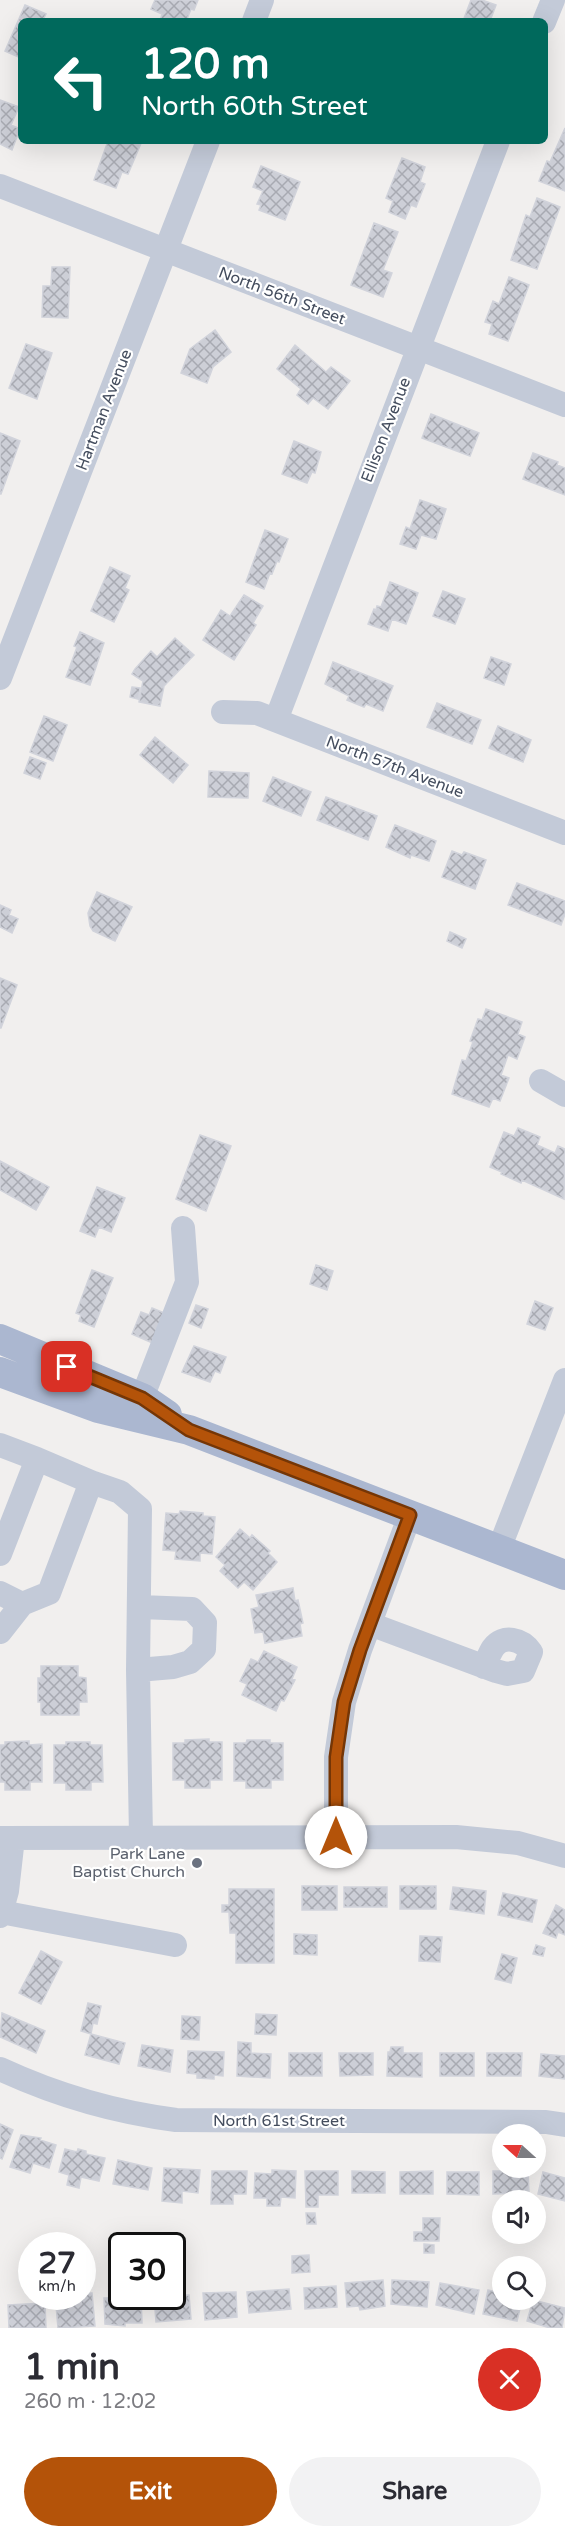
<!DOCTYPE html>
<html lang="en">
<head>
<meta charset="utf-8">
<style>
	:root { --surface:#fff; --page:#f2f2f3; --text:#2b2b33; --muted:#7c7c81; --accent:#b45309 }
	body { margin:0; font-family:"Varela Round",sans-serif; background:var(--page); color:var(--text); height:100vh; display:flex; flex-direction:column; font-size:22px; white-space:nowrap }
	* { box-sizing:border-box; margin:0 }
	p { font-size:20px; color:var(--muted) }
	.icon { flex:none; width:33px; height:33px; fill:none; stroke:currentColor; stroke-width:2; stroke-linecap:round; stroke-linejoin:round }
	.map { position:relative; height:2328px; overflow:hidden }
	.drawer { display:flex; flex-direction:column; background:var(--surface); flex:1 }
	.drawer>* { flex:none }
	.banner { position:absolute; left:18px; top:18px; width:530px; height:126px; border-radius:9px; box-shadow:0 6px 24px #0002; background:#00695c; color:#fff; overflow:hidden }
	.needle { width:39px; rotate:291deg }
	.fabs { position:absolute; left:492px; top:2124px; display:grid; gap:12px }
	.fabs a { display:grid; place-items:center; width:54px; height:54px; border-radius:50%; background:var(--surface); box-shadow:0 6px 24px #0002; font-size:30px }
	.speed { position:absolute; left:18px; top:2232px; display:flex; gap:12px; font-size:30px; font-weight:700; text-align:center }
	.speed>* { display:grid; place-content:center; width:78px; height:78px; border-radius:50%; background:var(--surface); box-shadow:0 6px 24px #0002; line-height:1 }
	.speed small { font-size:15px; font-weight:400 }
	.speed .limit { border:3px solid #111; border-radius:9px; background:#fff; color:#111 }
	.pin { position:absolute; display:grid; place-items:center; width:51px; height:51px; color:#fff; margin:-26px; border-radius:12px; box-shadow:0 3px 9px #0006 }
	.me { position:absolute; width:66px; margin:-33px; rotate:0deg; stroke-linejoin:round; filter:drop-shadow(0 0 4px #0008) }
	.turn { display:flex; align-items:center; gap:21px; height:126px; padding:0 24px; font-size:27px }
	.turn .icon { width:78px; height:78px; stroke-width:2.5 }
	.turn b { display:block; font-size:42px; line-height:51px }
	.round { display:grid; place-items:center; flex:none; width:63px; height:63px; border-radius:32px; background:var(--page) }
	.overview { display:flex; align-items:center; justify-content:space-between; height:102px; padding:0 24px }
	h1 { font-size:36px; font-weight:700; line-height:45px }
	.cta { display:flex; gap:12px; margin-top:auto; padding:12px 24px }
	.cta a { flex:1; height:69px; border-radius:36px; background:var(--accent); color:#fff; font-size:24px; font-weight:700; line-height:69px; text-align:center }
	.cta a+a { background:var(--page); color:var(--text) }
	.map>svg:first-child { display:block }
	.building { fill:url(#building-cross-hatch); stroke:#d1d3db; stroke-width:1.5 }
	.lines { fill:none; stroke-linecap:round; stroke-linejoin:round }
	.minor { stroke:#c3cad8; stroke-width:24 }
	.major { stroke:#abb7d0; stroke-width:30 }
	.route-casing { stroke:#753606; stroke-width:15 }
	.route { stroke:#b45309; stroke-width:10 }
	.worship-dot { fill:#6b7280; stroke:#fff; stroke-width:2 }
	.labels { text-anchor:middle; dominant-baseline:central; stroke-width:4.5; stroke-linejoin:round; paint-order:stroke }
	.street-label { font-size:16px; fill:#444d5e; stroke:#fff }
	.worship-label { font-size:16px; fill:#5b616d; stroke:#fff; text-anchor:end }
</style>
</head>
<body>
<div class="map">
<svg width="565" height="2328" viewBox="0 0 565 2328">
	<defs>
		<pattern id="building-cross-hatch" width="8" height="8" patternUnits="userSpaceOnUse" patternTransform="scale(1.5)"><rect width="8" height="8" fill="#cdcfd7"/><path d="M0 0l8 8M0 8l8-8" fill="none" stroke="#a8aab2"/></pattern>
	</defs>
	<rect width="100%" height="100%" fill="#f1efee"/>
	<path class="building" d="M155,0H198L194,10L191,9L187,19H184L183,21H160L162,14L151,9Z
		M471,0H482L496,5L490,21H463Z
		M25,5L46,14L43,20L45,21H21V58L5,51Z
		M0,100L19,107L11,125L20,129L12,150L0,144Z
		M565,128V191L539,181L547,161L550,162Z
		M108,141H142L128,174L122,172L116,188L94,180Z
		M402,158L425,167L420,182L425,184L416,207L411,205L405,219L389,212L393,201L386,198Z
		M261,166L300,182L285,220L259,210L261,205L257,204L263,191L253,187Z
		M537,198L560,207L537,269L511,260L526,215L530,217Z
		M374,223L398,232L383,270L392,273L383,297L351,285Z
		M52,267H70L68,318L42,317L43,286H51Z
		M509,277L529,285L508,341L489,334L492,324L485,322L493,301L499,304Z
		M215,330L231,352L213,367L207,383L181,373L190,349Z
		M26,344L52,353L37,399L9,388Z
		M295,345L326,372L331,367L350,381L328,409L313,398L308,404L297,395L301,389L277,369Z
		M431,414L479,433L470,456L422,438Z
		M0,433L20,441L1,494H0Z
		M294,441L321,452L315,473L312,472L307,483L282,474Z
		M533,453L558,462L557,465L565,468V495L523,479Z
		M420,500L446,509L436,539L421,535L416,549L400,544L406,527L410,529Z
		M265,530L288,539L279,562L277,561L272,574L270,573L264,589L246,582Z
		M110,567L130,576L125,588L129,590L114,622L91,611Z
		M390,582L418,593L406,624L392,619L388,631L368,624L374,609L376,610L377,606L381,607Z
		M443,591L465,599L455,624L433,616Z
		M244,595L263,606L253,623L256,625L234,660L203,640L221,610L230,616Z
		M80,632L104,643L90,685L66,677L77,647L74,646Z
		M175,638L194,655L164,686L160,706L139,702L143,681L132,674L135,669L151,651L157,657Z
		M491,657L511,664L504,685L484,678Z
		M333,662L393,686L383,711L366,704L364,707L347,700L349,696L325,684Z
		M132,687L140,688L138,699L130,697Z
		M437,703L481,720L472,744L427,727Z
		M44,716L67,725L53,761L30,752Z
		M498,726L531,740L523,762L489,748Z
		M155,737L188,765L173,783L140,755Z
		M30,757L46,763L40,779L24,773Z
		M209,771L249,773L248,798L208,797Z
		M273,777L311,792L301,816L263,801Z
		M326,797L377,816L368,840L317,820Z
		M395,825L436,841L429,861L411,855L410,858L386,847Z
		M452,851L462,855L464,852L486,860L475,889L442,877Z
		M517,883L565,901V914L561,925L508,905Z
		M97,892L132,907L115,941L93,931L90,926L88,913Z
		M0,905L11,910L9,915L18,919L12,933L0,927Z
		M450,932L466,939L462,948L447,941Z
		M0,978L17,985L1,1028H0Z
		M486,1009L522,1022L518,1034L525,1037L517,1059L508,1055L501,1075L509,1078L500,1101L493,1098L489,1107L452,1094L462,1060L466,1061L473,1042L470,1041L478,1019L482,1020Z
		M518,1128L540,1137L537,1145L555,1153L558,1146L565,1149L564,1199L522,1180L521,1183L501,1174L502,1172L490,1167L504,1132L514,1136Z
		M200,1135L231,1146L206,1211L176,1199Z
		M0,1161L49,1187L36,1210L0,1190Z
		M97,1187L125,1198L111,1232L99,1227L95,1237L80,1231Z
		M316,1265L333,1271L327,1290L310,1284Z
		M92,1270L113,1278L94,1327L79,1321L81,1315L76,1313Z
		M535,1301L553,1308L545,1330L527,1324Z
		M196,1305L208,1309L201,1328L189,1323Z
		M152,1308L169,1315L157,1345L132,1334L141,1312L149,1315Z
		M194,1346L226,1357L220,1373L215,1371L210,1382L182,1372Z
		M180,1511L203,1513V1516L215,1517L212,1554L200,1553V1561L175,1559L176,1551L163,1550L166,1513L179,1514Z
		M240,1529L250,1538L252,1535L270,1551L268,1553L277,1562L253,1590L244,1582L238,1588L220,1571L225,1565L216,1557Z
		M293,1588L295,1601L298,1600L303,1623L300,1624L302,1636L265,1643L263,1632L255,1633L251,1609L259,1607L256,1595Z
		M264,1651L297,1667L292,1679L295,1680L284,1701L281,1700L276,1711L242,1695L247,1684L240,1681L251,1659L258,1662Z
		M41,1666H78V1677L86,1678L87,1702H79V1715H41V1702H38V1678H41Z
		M209,1739V1742H222V1780H210V1788H185V1780H173V1743H185V1740Z
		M247,1740H270V1743H283V1780H271V1788H246V1781H234V1743H246Z
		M29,1741V1745L42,1744V1782H30V1790H5V1782H0V1745H5V1742Z
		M66,1742H90V1745H102L103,1782H91V1790H66V1783H54V1745H66Z
		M302,1886H337V1910H302Z
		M400,1886H436V1909H400Z
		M344,1887H387V1907H344Z
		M453,1887L486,1891L484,1914L450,1909Z
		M229,1889H274V1963H236V1933H230L229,1912H222V1905H229Z
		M503,1893L537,1900L532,1922L498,1915Z
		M556,1905L565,1910V1935L558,1932L556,1938L543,1933Z
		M294,1934L317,1935V1955L294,1954Z
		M420,1936L442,1937L440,1962L419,1961Z
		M536,1945L545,1948L543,1956L533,1954Z
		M41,1951L62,1962L41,2004L19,1993Z
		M502,1954L517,1958L511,1983L495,1979Z
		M88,2003L101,2006L97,2024L93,2023L91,2034L81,2031Z
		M2,2013L45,2031L36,2053L0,2037Z
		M256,2014L277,2015L276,2035L255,2034Z
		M182,2016L200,2017L199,2040L181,2039Z
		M91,2034L125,2043L119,2064L85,2055Z
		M238,2042L251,2043V2053L271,2054L270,2078L237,2076Z
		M142,2045L173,2050L170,2072L138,2066Z
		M391,2047H403V2053H422V2077L387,2076L388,2052H390Z
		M188,2051L224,2052L223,2076L214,2075V2079L197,2078V2074L187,2073Z
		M289,2053H322V2076H289Z
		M339,2053H373V2075L340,2076Z
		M440,2053H474V2076H440Z
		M487,2053H522L521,2076H487Z
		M541,2054L565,2056V2079L539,2076Z
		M0,2124L13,2130L2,2159L0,2158Z
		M21,2135L41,2138L40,2140L56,2145L49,2168L33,2163L30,2173L10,2167Z
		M65,2149L77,2152L78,2149L86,2151V2154L105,2158L99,2181L81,2177L79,2188L67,2185L69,2175L59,2172Z
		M118,2160L152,2168L148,2190L113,2184Z
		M164,2168L200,2170L198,2193L182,2191V2203L162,2201Z
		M502,2168H512V2171L528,2170L529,2193L493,2194V2171H502Z
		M272,2170L296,2171L295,2198L281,2197L280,2206H267V2198H254L255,2173L272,2174Z
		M212,2171H247L246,2194H233V2204H211Z
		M305,2171H338V2195H318V2207H306Z
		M352,2171L385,2172V2193H352Z
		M433,2171V2194H400V2172Z
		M447,2172H479V2195L447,2194Z
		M543,2172L565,2178V2201L538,2194Z
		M306,2213H315L316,2224H307Z
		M423,2218H440L439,2241H414V2232H423Z
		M424,2244L434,2245V2253H424Z
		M309,2255L310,2272L292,2273V2256Z
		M383,2280L385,2306L360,2310L359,2306L347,2307L345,2283Z
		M392,2280L429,2282L427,2307L391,2304Z
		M440,2283L479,2290L474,2314L436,2305Z
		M336,2286L337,2307L305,2309L304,2288Z
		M289,2289L291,2309L249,2313L247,2292Z
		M488,2290L502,2293V2300H522L517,2321L483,2314Z
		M236,2292L237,2317L205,2320L203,2293Z
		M82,2293H92L95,2326L58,2328L56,2305L81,2303Z
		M189,2295L191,2319L156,2322L154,2296Z
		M141,2297L142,2323H125V2326L105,2324L104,2298Z
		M533,2300L565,2308L562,2328H550L527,2321Z
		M45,2303L46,2328H9L8,2305Z"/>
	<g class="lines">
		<path class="minor" d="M254,21L262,0
			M544,22L553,0
			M0,186L565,405
			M0,678L208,141
			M223,712L257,713L565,833
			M276,720L498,141
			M541,1081L565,1095
			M142,1398L187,1282L183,1228
			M0,1445L37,1459L0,1554
			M37,1459L91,1482
			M499,1549L565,1380
			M0,1593L22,1604
			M370,1624L496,1671L507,1674L523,1671L531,1652C522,1639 503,1634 493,1648C489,1654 487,1661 484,1667
			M0,1632L22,1604L49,1593L91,1482L120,1492L140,1509L138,1670L141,1837
			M138,1670L173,1667L190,1662L204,1649L205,1623L192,1609L140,1607
			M336,1837V1757L344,1702L360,1650L410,1515
			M0,1838L456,1837L518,1843L565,1856
			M1,1912L175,1945
			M0,1916L7,1891L13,1838
			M0,2069C56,2095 114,2112 176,2120L546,2122L565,2125"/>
		<path class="major" d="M0,1339L142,1398L167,1415
			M0,1372L98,1408L189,1430L565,1575"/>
	</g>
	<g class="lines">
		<g class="route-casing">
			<path id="route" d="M67,1367L142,1398L189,1430L410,1515L360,1650L344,1702L336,1757V1837"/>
		</g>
		<use href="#route" class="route"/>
	</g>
	<circle class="worship-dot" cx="197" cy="1863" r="6"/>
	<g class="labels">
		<g class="street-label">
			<text transform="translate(282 296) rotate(21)">North 56th Street</text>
			<text transform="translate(104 410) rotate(-69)">Hartman Avenue</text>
			<text transform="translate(386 430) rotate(-69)">Ellison Avenue</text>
			<text transform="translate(395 767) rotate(21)">North 57th Avenue</text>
			<text x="279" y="2121">North 61st Street</text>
		</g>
		<g class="worship-label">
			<text x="185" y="1854">Park Lane<tspan x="185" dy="18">Baptist Church</tspan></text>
		</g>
	</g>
</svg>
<div class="fabs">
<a><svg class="needle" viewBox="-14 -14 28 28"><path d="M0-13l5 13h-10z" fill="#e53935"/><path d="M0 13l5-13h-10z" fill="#7c7c81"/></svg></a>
<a><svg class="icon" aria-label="sound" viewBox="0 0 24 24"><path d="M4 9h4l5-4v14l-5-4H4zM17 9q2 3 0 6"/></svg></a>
<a><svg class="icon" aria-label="search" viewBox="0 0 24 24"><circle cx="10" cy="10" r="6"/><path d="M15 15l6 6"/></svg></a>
</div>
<div class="speed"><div>27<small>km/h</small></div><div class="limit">30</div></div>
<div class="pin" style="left:67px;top:1367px;background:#d93025"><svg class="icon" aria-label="arrive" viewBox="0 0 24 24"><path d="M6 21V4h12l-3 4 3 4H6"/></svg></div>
<svg class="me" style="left:336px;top:1837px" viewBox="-20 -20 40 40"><circle r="19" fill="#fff"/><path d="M0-13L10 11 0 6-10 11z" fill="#b45309"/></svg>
<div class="banner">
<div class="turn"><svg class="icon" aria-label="left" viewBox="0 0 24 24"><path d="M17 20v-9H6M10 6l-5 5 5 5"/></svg><div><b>120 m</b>North 60th Street</div></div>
</div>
</div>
<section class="drawer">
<div class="overview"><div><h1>1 min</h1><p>260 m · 12:02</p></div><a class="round" style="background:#d93025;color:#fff"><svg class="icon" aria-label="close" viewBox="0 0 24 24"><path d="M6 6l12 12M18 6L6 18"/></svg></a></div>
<div class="cta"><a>Exit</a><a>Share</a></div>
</section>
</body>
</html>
